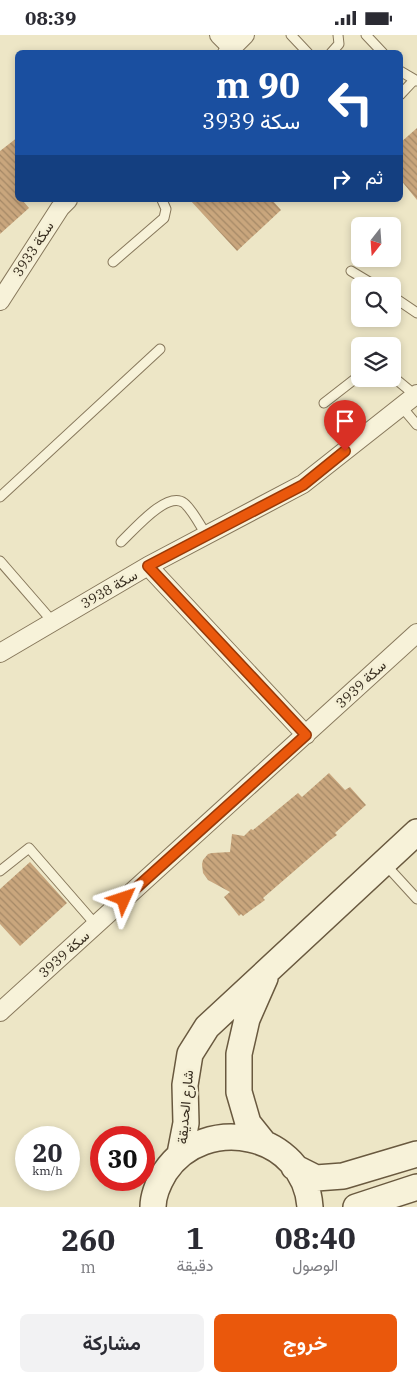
<!DOCTYPE html>
<html lang="ar">
<head>
<meta charset="utf-8">
<style>
	:root { --surface:#fff; --page:#f2f2f3; --text:#2b2b33; --muted:#7c7c81; --accent:#ea580c }
	body { margin:0; font-family:"IBM Plex Serif",Vazirmatn,serif; background:var(--page); color:var(--text); direction:rtl; height:100vh; display:flex; flex-direction:column; font-size:19px; white-space:nowrap }
	* { box-sizing:border-box; margin:0 }
	p { font-size:16px; color:var(--muted) }
	.icon { flex:none; width:28px; height:28px; fill:none; stroke:currentColor; stroke-width:2; stroke-linecap:round; stroke-linejoin:round }
	.map { position:relative; height:1172px; overflow:hidden; direction:ltr }
	.panel { display:flex; flex-direction:column; background:var(--surface); flex:1 }
	.panel>* { flex:none }
	.hud { position:absolute; left:15px; top:15px; width:388px; height:152px; border-radius:8px; box-shadow:0 2px 8px #0003; direction:rtl; background:#1a4fa0; color:#fff; overflow:hidden }
	.needle { width:32px; rotate:197deg }
	.fabs { position:absolute; left:351px; top:182px; display:grid; gap:10px }
	.fabs a { display:grid; place-items:center; width:50px; height:50px; border-radius:8px; background:var(--surface); box-shadow:0 2px 8px #0003; font-size:25px }
	.speed { position:absolute; left:15px; top:1091px; display:flex; gap:10px; font-size:25px; font-weight:700; text-align:center }
	.speed>* { display:grid; place-content:center; width:65px; height:65px; border-radius:50%; background:var(--surface); box-shadow:0 2px 8px #0003; line-height:1 }
	.speed small { font-size:12px; font-weight:400 }
	.speed .limit { border:8px solid #d22; background:#fff; color:#111 }
	.pin { position:absolute; display:grid; place-items:center; width:42px; height:42px; color:#fff; margin:-51px -21px; border-radius:50% 50% 50% 0; rotate:-45deg; box-shadow:0 0 5px #0007 }
	.pin .icon { rotate:45deg }
	.me { position:absolute; width:55px; margin:-28px; rotate:48deg; stroke-linejoin:round; filter:drop-shadow(0 0 4px #0008) }
	.turn { display:flex; align-items:center; gap:18px; height:105px; padding:0 20px; font-size:22px }
	.turn .icon { width:65px; height:65px; stroke-width:2.5 }
	.turn b { display:block; font-size:35px; line-height:42px }
	.then { display:flex; align-items:center; height:48px; padding:0 20px; background:#0003; gap:10px; font-size:19px }
	.eta { display:flex; justify-content:space-evenly; align-items:center; height:85px; text-align:center }
	.eta b { font-size:30px; font-weight:700; line-height:35px }
	.action { display:flex; gap:10px; margin-top:auto; padding:10px 20px }
	.action a { flex:1; height:58px; border-radius:8px; background:var(--accent); color:#fff; font-size:20px; font-weight:700; line-height:58px; text-align:center }
	.action a+a { background:var(--page); color:var(--text) }
	.status { display:flex; justify-content:space-between; align-items:center; height:35px; padding:0 25px; background:var(--surface); direction:ltr }
	.status svg { height:14px; fill:currentColor }
	.map>svg:first-child { display:block }
	.building { fill:url(#building-back-hatch) }
	.lines { fill:none; stroke-linecap:round; stroke-linejoin:round }
	.lane-casing { stroke:#87785c; stroke-width:11 }
	.street-casing { stroke:#87785c; stroke-width:20 }
	.secondary-casing { stroke:#69593f; stroke-width:28 }
	.lane { stroke:#f7f2d9; stroke-width:9 }
	.street { stroke:#f7f2d9; stroke-width:18 }
	.secondary { stroke:#f7f2d9; stroke-width:25 }
	.route-casing { stroke:#983908; stroke-width:12 }
	.route { stroke:#ea580c; stroke-width:9 }
	.labels { text-anchor:middle; dominant-baseline:central; stroke-width:5; stroke-linejoin:round; paint-order:stroke }
	.street-label { font-size:14px; fill:#382e20; stroke:#f4efd5 }
</style>
</head>
<body>
<div class="status"><b>08:39</b><svg viewBox="0 0 49 12"><path d="M0 12V9h3v3zM5 12V6h3v6zM10 12V3h3v9zM15 12V0h3v12zM26 1h20v11H26zM47 4h2v5h-2z"/></svg></div>
<div class="map">
<svg width="417" height="1172" viewBox="0 0 417 1172">
	<defs>
		<pattern id="building-back-hatch" width="6" height="6" patternUnits="userSpaceOnUse" patternTransform="scale(1.25)"><rect width="6" height="6" fill="#c9a67d"/><path d="M-1 5l2 2M0 0l6 6M5-1l2 2" fill="none" stroke="#a48866"/></pattern>
	</defs>
	<rect width="100%" height="100%" fill="#ede6c6"/>
	<path class="building" d="M417,93V165L400,144V108Z
		M18,102V165H22L29,173L0,199V116Z
		M190,165H272L281,175L237,216Z
		M329,738L345,755L350,752L366,770L335,798L337,800L329,806L263,863L265,865L243,881L241,879L239,881L224,862L230,857L208,845L203,838L202,829L203,825L208,819L212,818L230,817L232,799L244,801L251,794L253,795L298,758L302,762Z
		M30,827L67,868L20,911L0,889V854Z"/>
	<g class="lines">
		<g class="lane-casing">
			<path id="lane" d="M291,0L308,18
				M366,0L383,18
				M331,18L339,9L338,0
				M400,36L417,46
				M400,60L414,45
				M113,227L164,183L166,174L162,165
				M351,236L376,251
				M392,261L417,278
				M392,341L415,360
				M324,368L360,340
				M401,371L417,390
				M0,462L160,314
				M121,507C133,496 167,455 184,468C192,474 201,492 207,501
				M0,526L53,587
				M385,829L417,864
				M0,836L29,813L96,890"/>
		</g>
		<g class="street-casing">
			<path id="street" d="M219,0L232,13
				M227,18L245,0
				M0,266L60,173L68,165
				M148,531L306,700
				M0,618L148,531L303,449L417,359
				M0,977L417,598"/>
		</g>
		<g class="secondary-casing">
			<path id="secondary" d="M264,1108L248,1088L239,1057V1019L247,984L265,943
				M180,1119L186,1088L185,1050L190,1019L207,992L417,797
				M294,1132L316,1143L343,1141L417,1119
				M153,1172C153,1160 159,1147 165,1137C205,1077 305,1098 310,1172
				M356,1172L417,1152"/>
		</g>
		<use href="#lane" class="lane"/>
		<use href="#street" class="street"/>
		<use href="#secondary" class="secondary"/>
	</g>
	<g class="lines">
		<g class="route-casing">
			<path id="route" d="M124,864L306,700L148,531L303,450L345,416"/>
		</g>
		<use href="#route" class="route"/>
	</g>
	<g class="labels">
		<g class="street-label">
			<text transform="translate(33 214) rotate(-57)">سكة 3933</text>
			<text transform="translate(109 554) rotate(-30)">سكة 3938</text>
			<text transform="translate(361 649) rotate(-43)">سكة 3939</text>
			<text transform="translate(64 919) rotate(-42)">سكة 3939</text>
			<text transform="translate(185 1072) rotate(-85)">شارع الحديقة</text>
		</g>
	</g>
</svg>
<div class="fabs">
<a><svg class="needle" viewBox="-14 -14 28 28"><path d="M0-13l5 13h-10z" fill="#e53935"/><path d="M0 13l5-13h-10z" fill="#7c7c81"/></svg></a>
<a><svg class="icon" aria-label="search" viewBox="0 0 24 24"><circle cx="10" cy="10" r="6"/><path d="M15 15l6 6"/></svg></a>
<a><svg class="icon" aria-label="layers" viewBox="0 0 24 24"><path d="M12 4l9 5-9 5-9-5zM3 14l9 5 9-5"/></svg></a>
</div>
<div class="speed"><div>20<small>km/h</small></div><div class="limit">30</div></div>
<div class="pin" style="left:345px;top:416px;background:#d93025"><svg class="icon" aria-label="arrive" viewBox="0 0 24 24"><path d="M6 21V4h12l-3 4 3 4H6"/></svg></div>
<svg class="me" style="left:124px;top:864px" viewBox="-20 -20 40 40"><path d="M0-17L14 15 0 8-14 15z" fill="#ea580c" stroke="#fff" stroke-width="4"/></svg>
<div class="hud">
<div class="turn"><svg class="icon" aria-label="left" viewBox="0 0 24 24"><path d="M17 20v-9H6M10 6l-5 5 5 5"/></svg><div><b>90 m</b>سكة 3939</div></div>
<div class="then">ثم<svg class="icon" aria-label="right" viewBox="0 0 24 24"><path d="M7 20v-9h11M14 6l5 5-5 5"/></svg></div>
</div>
</div>
<section class="panel">
<div class="eta">
<div><b>08:40</b><p>الوصول</p></div>
<div><b>1</b><p>دقيقة</p></div>
<div><b>260</b><p>m</p></div>
</div>
<div class="action"><a>خروج</a><a>مشاركة</a></div>
</section>
</body>
</html>
